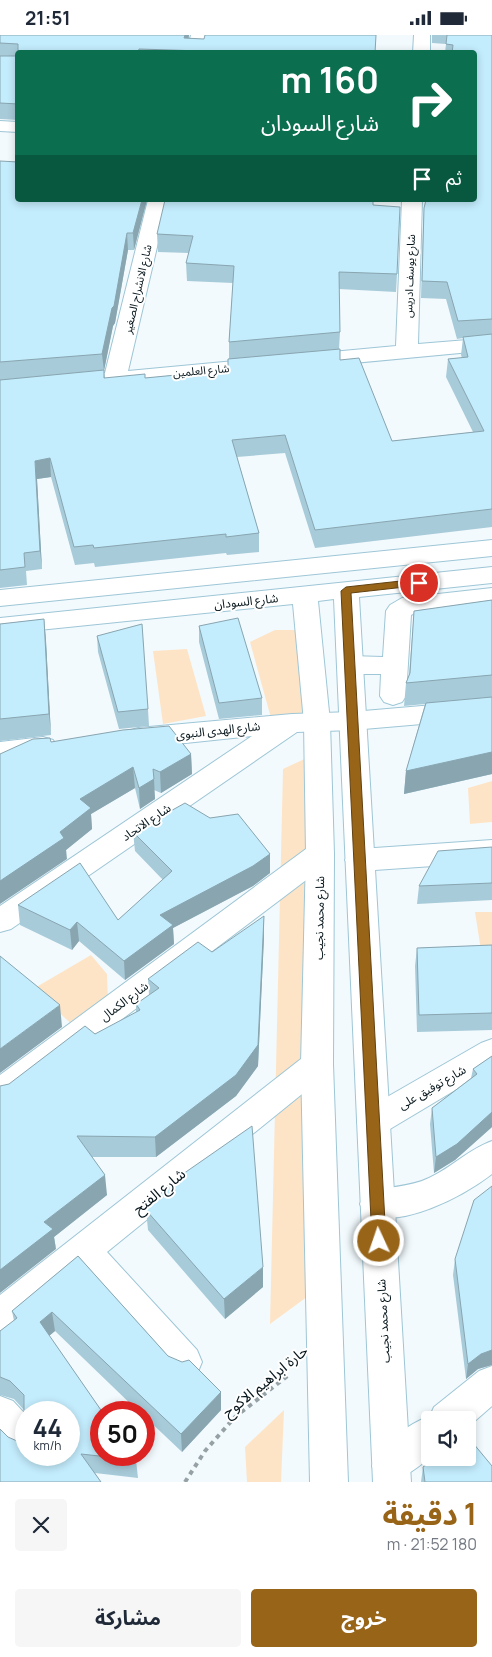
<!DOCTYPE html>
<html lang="ar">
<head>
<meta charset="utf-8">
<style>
	:root { --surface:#fff; --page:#f6f6f7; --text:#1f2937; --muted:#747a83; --accent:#976418 }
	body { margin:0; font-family:Manrope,"Noto Sans Arabic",sans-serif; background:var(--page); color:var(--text); direction:rtl; height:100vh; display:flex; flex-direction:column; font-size:19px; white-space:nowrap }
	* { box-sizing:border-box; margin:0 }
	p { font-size:16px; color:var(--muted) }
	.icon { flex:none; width:28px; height:28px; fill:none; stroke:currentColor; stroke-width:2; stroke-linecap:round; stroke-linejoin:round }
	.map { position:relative; height:1447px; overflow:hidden; direction:ltr }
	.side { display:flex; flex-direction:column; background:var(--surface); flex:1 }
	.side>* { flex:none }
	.banner { position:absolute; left:15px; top:15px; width:462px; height:152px; border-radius:5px; box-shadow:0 2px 8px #0003; direction:rtl; background:#0b6e4f; color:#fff; overflow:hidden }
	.tools { position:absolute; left:421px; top:1376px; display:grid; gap:10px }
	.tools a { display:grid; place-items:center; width:55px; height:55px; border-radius:5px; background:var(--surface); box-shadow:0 2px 8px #0003; font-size:25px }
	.speed { position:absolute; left:15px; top:1366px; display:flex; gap:10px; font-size:25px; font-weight:700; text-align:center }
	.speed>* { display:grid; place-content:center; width:65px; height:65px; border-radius:50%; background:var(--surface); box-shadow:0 2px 8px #0003; line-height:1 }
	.speed small { font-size:12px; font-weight:400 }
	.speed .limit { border:8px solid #d22; background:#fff; color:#111 }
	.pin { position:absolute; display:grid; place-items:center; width:42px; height:42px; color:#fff; margin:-21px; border:2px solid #fff; border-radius:50%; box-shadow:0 1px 5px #0007 }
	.me { position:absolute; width:55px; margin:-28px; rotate:357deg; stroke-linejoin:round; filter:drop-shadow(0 0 4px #0008) }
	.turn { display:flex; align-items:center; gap:18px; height:105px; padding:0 15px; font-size:22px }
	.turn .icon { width:65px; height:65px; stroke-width:2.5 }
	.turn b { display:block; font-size:35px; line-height:42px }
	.then { display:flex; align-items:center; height:48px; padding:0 15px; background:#0003; gap:10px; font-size:19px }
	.round { display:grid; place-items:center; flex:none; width:52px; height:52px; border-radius:5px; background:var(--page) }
	.headline { display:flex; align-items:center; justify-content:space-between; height:85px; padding:0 15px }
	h1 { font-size:30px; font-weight:700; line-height:38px; color:var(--accent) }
	.action { display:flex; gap:10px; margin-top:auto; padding:10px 15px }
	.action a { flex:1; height:58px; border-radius:5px; background:var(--accent); color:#fff; font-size:20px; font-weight:700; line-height:58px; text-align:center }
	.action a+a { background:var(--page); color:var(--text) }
	.status { display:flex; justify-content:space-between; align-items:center; height:35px; padding:0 25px; background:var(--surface); direction:ltr }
	.status svg { height:14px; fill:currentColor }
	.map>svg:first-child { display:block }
	.green { fill:#fee4c6 }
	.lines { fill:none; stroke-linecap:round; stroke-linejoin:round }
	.minor-casing { stroke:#9ec6d6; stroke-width:2 }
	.major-casing { stroke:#9ec6d6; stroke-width:2 }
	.path { stroke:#96a1a5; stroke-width:4; stroke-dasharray:4.5 4.5; stroke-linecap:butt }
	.minor { fill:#fff; fill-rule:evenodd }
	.major { fill:#fff; fill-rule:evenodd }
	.wall { fill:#a8cbd9 }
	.shaded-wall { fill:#88a5b0 }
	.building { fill:#c3ecfc; stroke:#88a5b0 }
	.route { fill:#976418; stroke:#624110 }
	.labels { text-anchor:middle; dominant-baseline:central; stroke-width:4; stroke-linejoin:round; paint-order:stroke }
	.far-street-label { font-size:11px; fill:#06151b; stroke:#fff }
	.street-label { font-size:12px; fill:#06151b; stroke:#fff }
	.near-street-label { font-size:15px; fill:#06151b; stroke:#fff }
</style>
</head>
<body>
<div class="status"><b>21:51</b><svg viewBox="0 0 49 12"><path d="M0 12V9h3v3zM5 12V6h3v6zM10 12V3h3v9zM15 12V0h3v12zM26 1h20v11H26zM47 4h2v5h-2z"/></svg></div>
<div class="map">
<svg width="492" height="1447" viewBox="0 0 492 1447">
	<rect width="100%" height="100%" fill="#f2fafe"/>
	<path class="green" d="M275,595H299L307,682L271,683L250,607Z
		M187,614L206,681L163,689L153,616Z
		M313,720L311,1259L270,1289L283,734Z
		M492,746V787L470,789L468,753Z
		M475,877H492V922H482Z
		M91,920L107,939L108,967L76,993L33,954Z
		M284,1375L281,1447H247L245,1412Z"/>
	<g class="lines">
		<g class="minor-casing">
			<path id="minor" d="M191,0H207L203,18H186Z
				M414,0H430V18H413Z
				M0,86L18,87V97L0,96Z
				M148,165H168L128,336L396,311L402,165H422L418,309L492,303V315L109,351L101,349L98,344L101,339L105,338Z
				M492,553V569L417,577L411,580L406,661L402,667L393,670L384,667L380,661L381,639H350L341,636L337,630L341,624L350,621L383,622L386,576L390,570L402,563Z
				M492,665V683L352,695L297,697L11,894L0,897V871L252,701L138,713L128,710L124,703L128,696L138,693L292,679L352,677Z
				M43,702L53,705L57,712L53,719L0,727V707Z
				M492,805V827L360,836L350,833L345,825L350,817L360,814Z
				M320,808L330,811L334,819L330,827L11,1068L0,1072V1040L310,811Z
				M492,1004V1033L385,1097L373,1101L361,1097L357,1087L361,1077L481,1008Z
				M317,1016L328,1020L333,1029L328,1038L107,1217L197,1315L202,1327L197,1339L184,1344L171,1339L81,1238L13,1294L0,1298V1260L306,1020Z
				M492,1106V1139C462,1162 403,1193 365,1180L360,1169L365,1158C386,1151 409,1153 429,1143C451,1133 469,1114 492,1106Z
				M492,1331V1371L468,1392V1385H430V1422C414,1436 400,1447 378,1444L372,1431C381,1409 408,1389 430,1381L434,1372L479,1336Z
				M0,1361L13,1366L26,1380V1420H61L62,1423L56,1436L43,1441L30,1436L22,1423L13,1419L0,1405Z"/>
		</g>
		<g class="major-casing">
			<path id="major" d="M492,505V521L0,571V555Z
				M492,532V548L359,562L411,1447H373L334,564L318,566L330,687L334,819L333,1029L348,1447H310L301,1029L306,819L304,687L293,569L0,599V583Z"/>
		</g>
		<path class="path" d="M185,1447L205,1416L235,1382L290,1339"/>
		<use href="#minor" class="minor"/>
		<use href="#major" class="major"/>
	</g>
	<path class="wall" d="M0,0H189V3L375,18H18V85L0,84Z
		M432,0H492V492L315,513L285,418L237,422L259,498V517L227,520L226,518L95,532L94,528L75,530L51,442L37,444L42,534L26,536L27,550L0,553V126L147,165L134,215H128L115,288L113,291L104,335L105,343H145L228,335L229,324V307L233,248L187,246L186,228L189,218L158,217L157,199L374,170L397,239L396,257L339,254L340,297L339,314L340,325L392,406L473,397L446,342L448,324L462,323L461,320L463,303L457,304L446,264L421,263L423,190L424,173L475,18H445L446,9L432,8Z
		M492,565V739L404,759L406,736L425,669L404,671L406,648L409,640L414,576Z
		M44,584L46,606L51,700L0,706V589Z
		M199,591L262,663V680L219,684L199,607Z
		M97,601L148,674L149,691L119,694L98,617Z
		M51,707L191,719L192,739L161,758L154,755L155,764L140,774L135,753L91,779L92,794L66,815L67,824Z
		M133,797L270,838L253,851L173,893L174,909L125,945L79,906L72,915L20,890L18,870L118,885L163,845L135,816Z
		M492,812V865L417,869L419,851Z
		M264,902L258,1031L236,1061L156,1122H92L107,1160L54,1202L56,1214L9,1049L95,999L136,978V969L149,960L148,944L212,917Z
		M492,910V995L417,997L415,931L417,913Z
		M492,1021V1092L455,1125L434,1138L430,1089L432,1073L471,1043L473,1034Z
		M492,1151V1330L478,1334L466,1344L453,1240L455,1224Z
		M146,1175L263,1252L225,1284L148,1195Z
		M78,1221L168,1321L221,1375L182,1417L144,1381V1378H140L55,1296L49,1301L136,1425L138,1443L95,1438L101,1447L26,1420L40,1425L69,1420V1378H26V1409L24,1400V1375L14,1364L0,1360V1296L14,1286L12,1276Z
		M423,1432L492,1447H421Z"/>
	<path class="shaded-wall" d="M185,0H189L186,15L184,3Z
		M142,165H147L134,215L133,198Z
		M127,198L128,215L115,288L113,291L104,336L102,319Z
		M50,423L51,442L37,444L42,534L40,516L35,426Z
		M44,584L46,606L51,700L49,679Z
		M492,717V739L404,759L406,736Z
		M191,719L192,739L161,758L160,737Z
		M133,732L135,753L91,779L92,794L66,815L67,824L0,869V846L60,797L80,764Z
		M154,744L155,764L140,774L139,753Z
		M270,819V838L253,851L173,893L174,909L125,945L124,926L160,880Z
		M264,881V902L258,1031L236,1061L156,1122L155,1102Z
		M77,887L79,906L72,915L70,895Z
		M60,970L62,992L0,1038V1014Z
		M492,1077V1092L455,1125L434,1138L436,1122Z
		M105,1140L107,1160L54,1202L56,1214L0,1258V1235L44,1187Z
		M263,1232V1252L225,1284L224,1264Z
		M52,1277L55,1296L43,1306L40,1287Z
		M492,1315V1330L478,1334L466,1344L468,1329L481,1319Z
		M221,1357V1375L182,1417L181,1399Z"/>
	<path class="building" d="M0,0H185L184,3L204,4L205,0H376L375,18H200L201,16L139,14L138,18H18V9L0,8Z
		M447,0H492V284L458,286L447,247L422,246L424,173L426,165H475V18H452L453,10L446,9Z
		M0,21H18V69L0,68Z
		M0,126L18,127V165H142L133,198H127L114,271L112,273L102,319L0,327Z
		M165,165H373V170L400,172L397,239L339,237L340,297L229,307L234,231L186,228L193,201L157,199Z
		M492,299V474L315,495L285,400L232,405L259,498L226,502V499L94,513L93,510L74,512L50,423L35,426L40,516L24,518L25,532L0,535V345L104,335V343L145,339V343L228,335V324L340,314V325L359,323L392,406L484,396L448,324L468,322L463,302Z
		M492,565V640L406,648L410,638L414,576Z
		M238,583L262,663L219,668L199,591Z
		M44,584L49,679L0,684V589Z
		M142,589L148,674L118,677L97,601Z
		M492,662V717L406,736L426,668Z
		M169,691L191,719L160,737L153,734L154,744L139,753L133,732L80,764L91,773L60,797L64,803L0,846V719L33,704L50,703L51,707L123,695Z
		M185,768L210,783L238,779L270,819L253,831L160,880L173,890L124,926L77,887L70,895L18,870L80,828L118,885L172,836L133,797Z
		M492,812V848L419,851L438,816Z
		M264,881L258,1010L236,1040L155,1102L77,1101L105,1140L44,1187L53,1194L0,1235V1051L9,1049L85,991L95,999L140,975L136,969L159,953L148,944L198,907L212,917Z
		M492,910V978L419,980L417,913Z
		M0,921L60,970L0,1014Z
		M492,1021V1077L457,1109L436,1122L432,1073L477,1039L473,1034Z
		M252,1091L263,1232L224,1264L146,1175L170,1148Z
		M492,1151V1315L481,1319L468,1329L455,1224L474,1165Z
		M78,1221L168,1321L182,1327L189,1325L221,1357L181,1399L52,1277L40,1287L103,1378H101V1420H133L136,1425L81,1419L101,1447H0V1394L8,1402L17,1406L26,1420L40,1425L53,1420H69V1378H26V1400H24V1360L10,1346L0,1342V1296L17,1283L12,1276Z
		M468,1402L492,1431V1447H425L423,1432L437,1422H468Z"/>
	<path class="route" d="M419,544L423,545L424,548L423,550L351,558L386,1206L384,1211L379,1213L374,1211L372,1206L341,556L346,552Z"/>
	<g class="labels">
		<g class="far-street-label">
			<text transform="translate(409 241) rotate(-88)">شارع يوسف ادريس</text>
			<text transform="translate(137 254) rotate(-77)">شارع الانشراح الصغير</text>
			<text transform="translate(201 335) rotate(-5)">شارع العلمين</text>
		</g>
		<g class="street-label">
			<text transform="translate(246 566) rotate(-6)">شارع السودان</text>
			<text transform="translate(218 695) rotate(-6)">شارع الهدى النبوى</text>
			<text transform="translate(146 787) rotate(-34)">شارع الاتحاد</text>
			<text transform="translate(319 883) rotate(-89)">شارع محمد نجيب</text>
			<text transform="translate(124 966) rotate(-37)">شارع الكمال</text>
			<text transform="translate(432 1052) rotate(-30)">شارع توفيق على</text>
			<text transform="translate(383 1286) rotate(-93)">شارع محمد نجيب</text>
		</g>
		<g class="near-street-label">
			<text transform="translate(159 1156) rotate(-39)">شارع الفتح</text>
			<text transform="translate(265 1346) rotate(-39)">حارة ابراهيم الاكوح</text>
		</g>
	</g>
</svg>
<div class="tools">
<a><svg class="icon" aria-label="sound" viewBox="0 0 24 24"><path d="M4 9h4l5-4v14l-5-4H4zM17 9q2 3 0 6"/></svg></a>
</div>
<div class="speed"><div>44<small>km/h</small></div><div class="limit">50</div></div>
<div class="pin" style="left:419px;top:548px;background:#d93025"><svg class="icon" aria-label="arrive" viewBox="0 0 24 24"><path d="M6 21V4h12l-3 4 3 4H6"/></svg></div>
<svg class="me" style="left:379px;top:1206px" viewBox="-20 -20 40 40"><circle r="17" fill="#976418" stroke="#fff" stroke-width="3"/><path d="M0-11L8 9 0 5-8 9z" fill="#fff"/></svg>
<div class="banner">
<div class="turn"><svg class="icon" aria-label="right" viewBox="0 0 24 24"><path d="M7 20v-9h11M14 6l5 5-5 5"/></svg><div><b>160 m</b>شارع السودان</div></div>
<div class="then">ثم<svg class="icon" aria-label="arrive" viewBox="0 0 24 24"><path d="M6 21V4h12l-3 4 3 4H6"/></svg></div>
</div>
</div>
<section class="side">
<div class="headline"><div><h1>1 دقيقة</h1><p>180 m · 21:52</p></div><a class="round"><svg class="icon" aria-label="close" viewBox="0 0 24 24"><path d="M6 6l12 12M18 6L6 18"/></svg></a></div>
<div class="action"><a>خروج</a><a>مشاركة</a></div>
</section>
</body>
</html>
